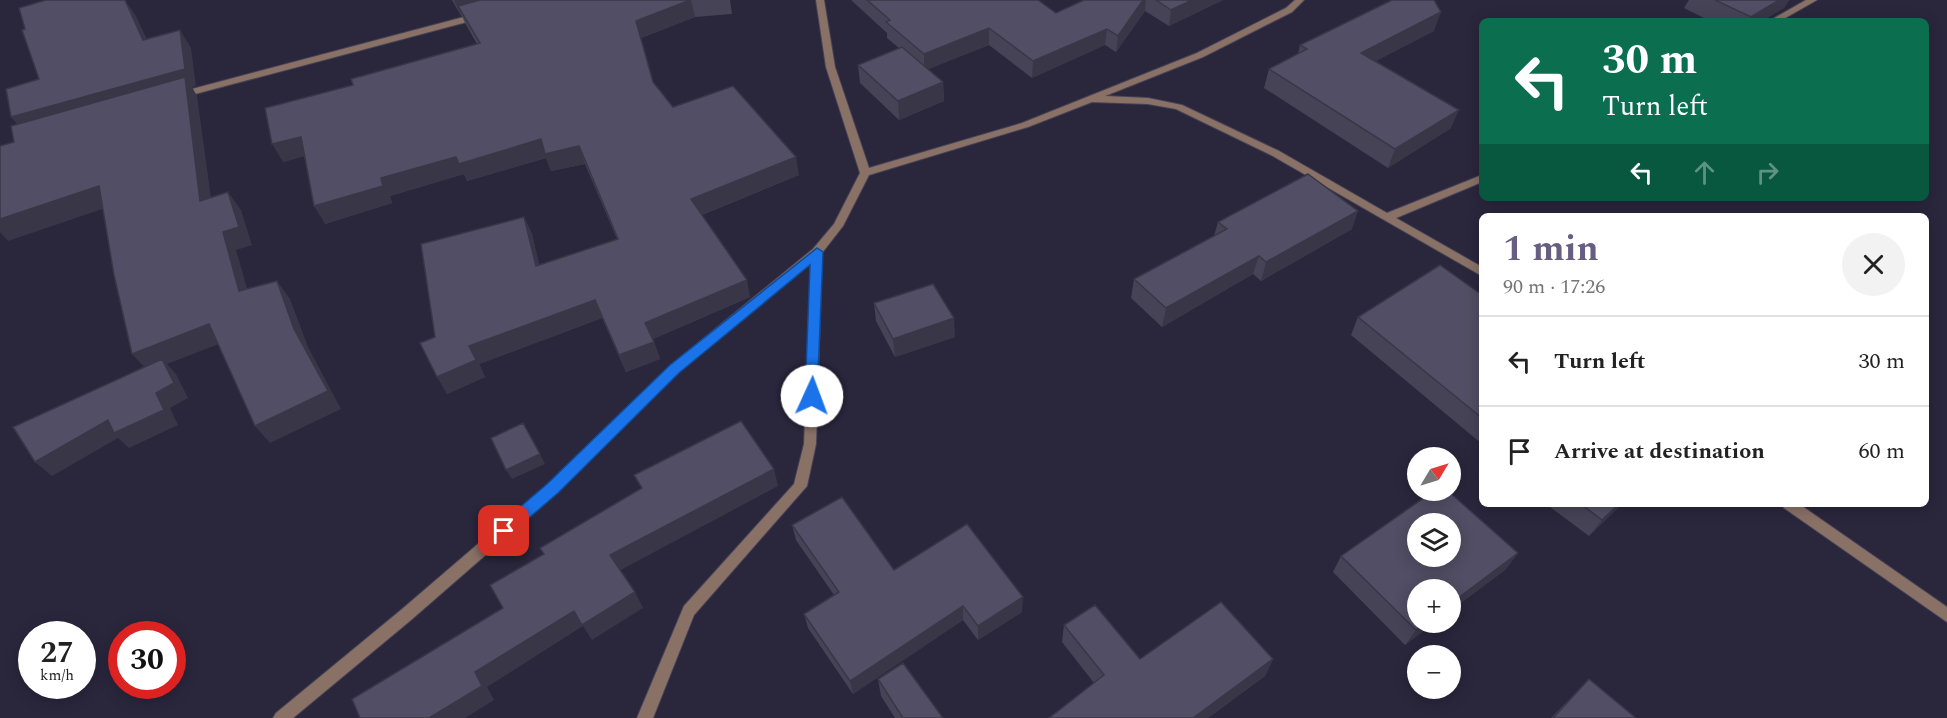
<!DOCTYPE html>
<html lang="en">
<head>
<meta charset="utf-8">
<style>
	:root { --surface:#fff; --page:#f2f2f2; --text:#222; --muted:#767676; --line:#e0e0e0; --accent:#675f81 }
	body { margin:0; font-family:Spectral,serif; background:var(--page); color:var(--text); height:100vh; display:flex; flex-direction:column; font-size:22px; white-space:nowrap }
	* { box-sizing:border-box; margin:0 }
	p { font-size:20px; color:var(--muted) }
	.icon { flex:none; width:33px; height:33px; fill:none; stroke:currentColor; stroke-width:2; stroke-linecap:round; stroke-linejoin:round }
	.map { position:relative; flex:1; overflow:hidden }
	.details { position:absolute; left:1479px; top:213px; width:450px; height:294px; display:flex; flex-direction:column; background:var(--surface); border-radius:9px; box-shadow:0 3px 15px #0003 }
	.details>* { flex:none }
	.banner { position:absolute; left:1479px; top:18px; width:450px; height:183px; border-radius:9px; box-shadow:0 3px 15px #0003; background:#0b6e4f; color:#fff; overflow:hidden }
	.needle { width:39px; rotate:52deg }
	.controls { position:absolute; left:1407px; top:447px; display:grid; gap:12px }
	.controls a { display:grid; place-items:center; width:54px; height:54px; border-radius:50%; background:var(--surface); box-shadow:0 3px 15px #0003; font-size:30px }
	.speed { position:absolute; left:18px; top:621px; display:flex; gap:12px; font-size:30px; font-weight:700; text-align:center }
	.speed>* { display:grid; place-content:center; width:78px; height:78px; border-radius:50%; background:var(--surface); box-shadow:0 3px 15px #0003; line-height:1 }
	.speed small { font-size:15px; font-weight:400 }
	.speed .limit { border:9px solid #d22; background:#fff; color:#111 }
	.pin { position:absolute; display:grid; place-items:center; width:51px; height:51px; color:#fff; margin:-26px; border-radius:12px; box-shadow:0 3px 9px #0006 }
	.me { position:absolute; width:66px; margin:-33px; rotate:2deg; stroke-linejoin:round; filter:drop-shadow(0 0 4px #0008) }
	.turn { display:flex; align-items:center; gap:21px; height:126px; padding:0 24px; font-size:27px }
	.turn .icon { width:78px; height:78px; stroke-width:2.5 }
	.turn b { display:block; font-size:42px; line-height:51px }
	.lanes { display:flex; align-items:center; height:57px; padding:0 24px; background:#0003; justify-content:center; gap:30px; direction:ltr }
	.lanes .off { opacity:.35 }
	.round { display:grid; place-items:center; flex:none; width:63px; height:63px; border-radius:32px; background:var(--page) }
	.summary { display:flex; align-items:center; justify-content:space-between; height:102px; padding:0 24px }
	h1 { font-size:36px; font-weight:700; line-height:45px; color:var(--accent) }
	ul { padding:0; list-style:none }
	li { display:flex; align-items:center; gap:18px; height:90px; padding:0 24px; border-top:2px solid var(--line) }
	li div { flex:1 }
	li b { display:block; font-size:22px }
	li em { font-style:normal }
	.map>svg:first-child { display:block }
	.lines { fill:none; stroke-linecap:round; stroke-linejoin:round }
	.street-casing { stroke:#464358; stroke-width:2 }
	.street { fill:#8a7166; fill-rule:evenodd }
	.wall { fill:#464357 }
	.shaded-wall { fill:#393747 }
	.building { fill:#514e65; stroke:#393747; stroke-width:1.5; fill-rule:evenodd }
	.route { fill:#1a73e8; stroke:#114b97; stroke-width:1.5 }
</style>
</head>
<body>
<div class="map">
<svg width="1947" height="718" viewBox="0 0 1947 718">
	<rect width="100%" height="100%" fill="#2a263c"/>
	<g class="lines">
		<g class="street-casing">
			<path id="street" d="M816,0H824L835,67L869,168L1022,123L1197,53L1286,8L1295,0H1304L1292,12L1203,57L1105,96L1148,98L1182,105L1279,151L1387,213L1482,175V182L1396,218L1482,267V276L1271,155L1176,109L1148,104L1092,102L1028,127L869,175L843,226L822,253L816,444L807,486L694,615L653,718H637L684,606L794,484L804,444L811,263L678,372L558,492L411,620L293,718H273L276,713L401,610L548,484L670,366L813,249L834,224L860,173L826,67Z
				M1806,0H1817L1780,21H1769Z
				M479,13L483,16L482,18L180,98L175,95L177,93Z
				M1782,504H1799L1947,607V622L1784,508Z"/>
		</g>
		<use href="#street" class="street"/>
	</g>
	<path class="wall" d="M452,0H730L732,14L695,17L641,38L653,82L673,107L799,175L702,215L750,297L653,339L660,359L626,372L602,318L479,364L485,377L447,394L435,337L524,217L532,234L539,265L617,239L585,164L551,171L546,158L467,181L464,174L390,196L392,203L325,224L304,156L283,162L353,85L477,44L465,23L462,16H461Z
		M851,0H1038L1056,13L1084,0H1223L1169,26L1145,11L1116,52L1105,45L1032,78L989,45L928,69L943,82L944,101L899,120L860,83L858,65L899,48L887,38V33Z
		M1689,0H1789L1784,8L1762,21H1710L1684,8Z
		M1434,31L1375,61L1451,128L1388,168L1264,88L1269,69L1298,54L1300,45Z
		M1218,222L1352,229L1261,281L1253,274L1162,327L1131,298L1134,279L1214,236Z
		M1482,295V444L1351,335L1358,317Z
		M874,303L955,337L895,357L876,321Z
		M1546,504H1622L1589,536Z
		M792,525L894,570L1022,612L978,640L963,620L853,694L808,628L804,614L834,595L796,540Z
		M1518,553L1505,570L1450,611V590L1435,622L1405,645L1333,572L1341,556Z
		M1064,625L1140,659H1273L1265,676L1208,718H1049L1094,683L1062,642Z
		M878,679L943,718H895L881,696Z
		M1589,679L1636,718H1551Z"/>
	<path class="shaded-wall" d="M125,0L136,16L155,57L143,40Z
		M454,0H522L458,6L462,16H461Z
		M691,0L695,17L641,38L636,21Z
		M1143,0H1146L1145,11L1116,52L1118,36Z
		M1192,0H1223L1169,26L1171,10Z
		M1779,0H1789L1784,8L1762,21H1748L1751,17Z
		M1441,12L1434,31L1355,72L1361,53Z
		M989,28V45L924,71V54Z
		M1107,29L1105,45L1032,78L1033,61Z
		M180,30L191,48L196,86L192,87L197,96L214,220L25,134L11,117Z
		M943,82L944,101L899,120L898,101Z
		M1459,110L1451,128L1388,168L1395,149Z
		M301,137L311,154L283,162L272,144Z
		M541,139L579,146L585,164L551,171L546,158L467,181L464,174L390,196L392,203L325,224L314,206L381,178L456,157Z
		M796,157L799,175L696,217L691,199Z
		M99,186L114,205L8,241L0,232V219Z
		M228,192L241,210L252,245L236,250L253,309L239,291L223,232Z
		M1358,211L1352,229L1261,281L1266,262Z
		M524,217L532,234L544,284L536,266Z
		M1259,256L1253,274L1162,327L1166,308Z
		M747,280L750,297L651,340L645,323Z
		M277,281L290,299L308,347L341,409L270,443L255,426L294,329Z
		M595,300L602,318L479,364L485,377L447,394L437,377L469,346Z
		M954,318L955,337L895,357L893,339Z
		M209,324L224,342L167,364L176,374L188,398L170,408L178,425L129,448L118,438L52,476L35,462L156,393L149,372L132,354Z
		M654,342L660,359L626,372L619,355Z
		M540,454L545,464L512,479L506,470Z
		M774,469L778,486L619,571L610,555Z
		M1619,504H1622L1589,536L1602,520Z
		M1518,553L1505,570L1450,611V604Z
		M635,592L643,608L592,640L583,626L487,687L494,700L465,718H429L475,672L574,611Z
		M1023,597L1022,612L978,640V626Z
		M963,606V620L853,694L850,681Z
		M1425,622H1435L1405,645L1416,630Z
		M1273,659L1265,676L1208,718H1193Z"/>
	<path class="building" d="M46,0H125L143,40L180,30L185,69L11,117L6,89L39,79L22,30L25,29L19,8Z
		M480,0H690L636,21L653,82L673,107L733,86L796,157L691,199L747,280L645,323L654,342L619,355L595,300L469,346L476,360L437,377L420,343L435,337L421,244L524,217L536,266L618,239L579,146L545,154L541,139L459,164L456,157L381,178L383,186L314,206L301,137L272,144L265,108L353,85L351,79L480,43L458,6Z
		M867,0H1038L1056,13L1084,0H1143L1118,36L1107,29L1033,61L989,28L924,54L886,22L890,20Z
		M1156,0H1192L1171,10Z
		M1392,0H1434L1441,12L1361,53L1459,110L1395,149L1269,69L1307,49L1300,45Z
		M1715,0H1779L1751,17Z
		M902,47L943,82L898,101L858,65Z
		M185,77L200,201L228,192L239,227L223,232L239,291L277,281L294,329L328,391L255,426L209,324L132,354L114,275L99,186L0,219V146L14,142L11,126Z
		M1308,174L1358,211L1266,262L1259,256L1166,308L1134,279L1227,229L1218,222Z
		M1440,265L1482,295V418L1358,317Z
		M933,284L954,318L893,339L874,303Z
		M162,359L174,383L156,393L164,410L114,433L108,420L35,462L13,427Z
		M741,421L774,469L610,555L635,592L582,625L574,611L475,672L482,686L429,718H360L352,699L503,608L490,585L544,554L540,548L642,488L634,475Z
		M523,423L540,454L506,470L491,438Z
		M1435,490H1447L1518,553L1450,604V590H1418V622H1425L1416,630L1341,556ZM1418,524H1450V556H1418Z
		M842,497L894,570L967,524L1023,597L978,626L963,606L850,681L804,614L839,592L792,525Z
		M1581,504H1619L1602,520Z
		M1221,602L1273,659L1193,718H1049L1104,675L1064,625L1095,605L1140,659Z
		M903,663L943,718H903L878,679Z
		M1589,679L1636,718H1553Z"/>
	<path class="route" d="M817,248L823,252L817,400H807L805,396L810,265L679,373L558,493L509,535H498L496,531L498,526L547,484L670,365Z"/>
</svg>
<div class="controls">
<a><svg class="needle" viewBox="-14 -14 28 28"><path d="M0-13l5 13h-10z" fill="#e53935"/><path d="M0 13l5-13h-10z" fill="#767676"/></svg></a>
<a><svg class="icon" aria-label="layers" viewBox="0 0 24 24"><path d="M12 4l9 5-9 5-9-5zM3 14l9 5 9-5"/></svg></a>
<a>+</a>
<a>−</a>
</div>
<div class="speed"><div>27<small>km/h</small></div><div class="limit">30</div></div>
<div class="pin" style="left:504px;top:531px;background:#d93025"><svg class="icon" aria-label="arrive" viewBox="0 0 24 24"><path d="M6 21V4h12l-3 4 3 4H6"/></svg></div>
<svg class="me" style="left:812px;top:396px" viewBox="-20 -20 40 40"><circle r="19" fill="#fff"/><path d="M0-13L10 11 0 6-10 11z" fill="#1a73e8"/></svg>
<div class="banner">
<div class="turn"><svg class="icon" aria-label="left" viewBox="0 0 24 24"><path d="M17 20v-9H6M10 6l-5 5 5 5"/></svg><div><b>30 m</b>Turn left</div></div>
<div class="lanes"><svg class="icon" aria-label="left" viewBox="0 0 24 24"><path d="M17 20v-9H6M10 6l-5 5 5 5"/></svg><svg class="icon off" aria-label="ahead" viewBox="0 0 24 24"><path d="M12 20V5M6 11l6-6 6 6"/></svg><svg class="icon off" aria-label="right" viewBox="0 0 24 24"><path d="M7 20v-9h11M14 6l5 5-5 5"/></svg></div>
</div>
<section class="details">
<div class="summary"><div><h1>1 min</h1><p>90 m · 17:26</p></div><a class="round"><svg class="icon" aria-label="close" viewBox="0 0 24 24"><path d="M6 6l12 12M18 6L6 18"/></svg></a></div>
<ul>
<li><svg class="icon" aria-label="left" viewBox="0 0 24 24"><path d="M17 20v-9H6M10 6l-5 5 5 5"/></svg><div><b>Turn left</b></div><em>30 m</em></li>
<li><svg class="icon" aria-label="arrive" viewBox="0 0 24 24"><path d="M6 21V4h12l-3 4 3 4H6"/></svg><div><b>Arrive at destination</b></div><em>60 m</em></li>
</ul>
</section>
</div>
</body>
</html>
